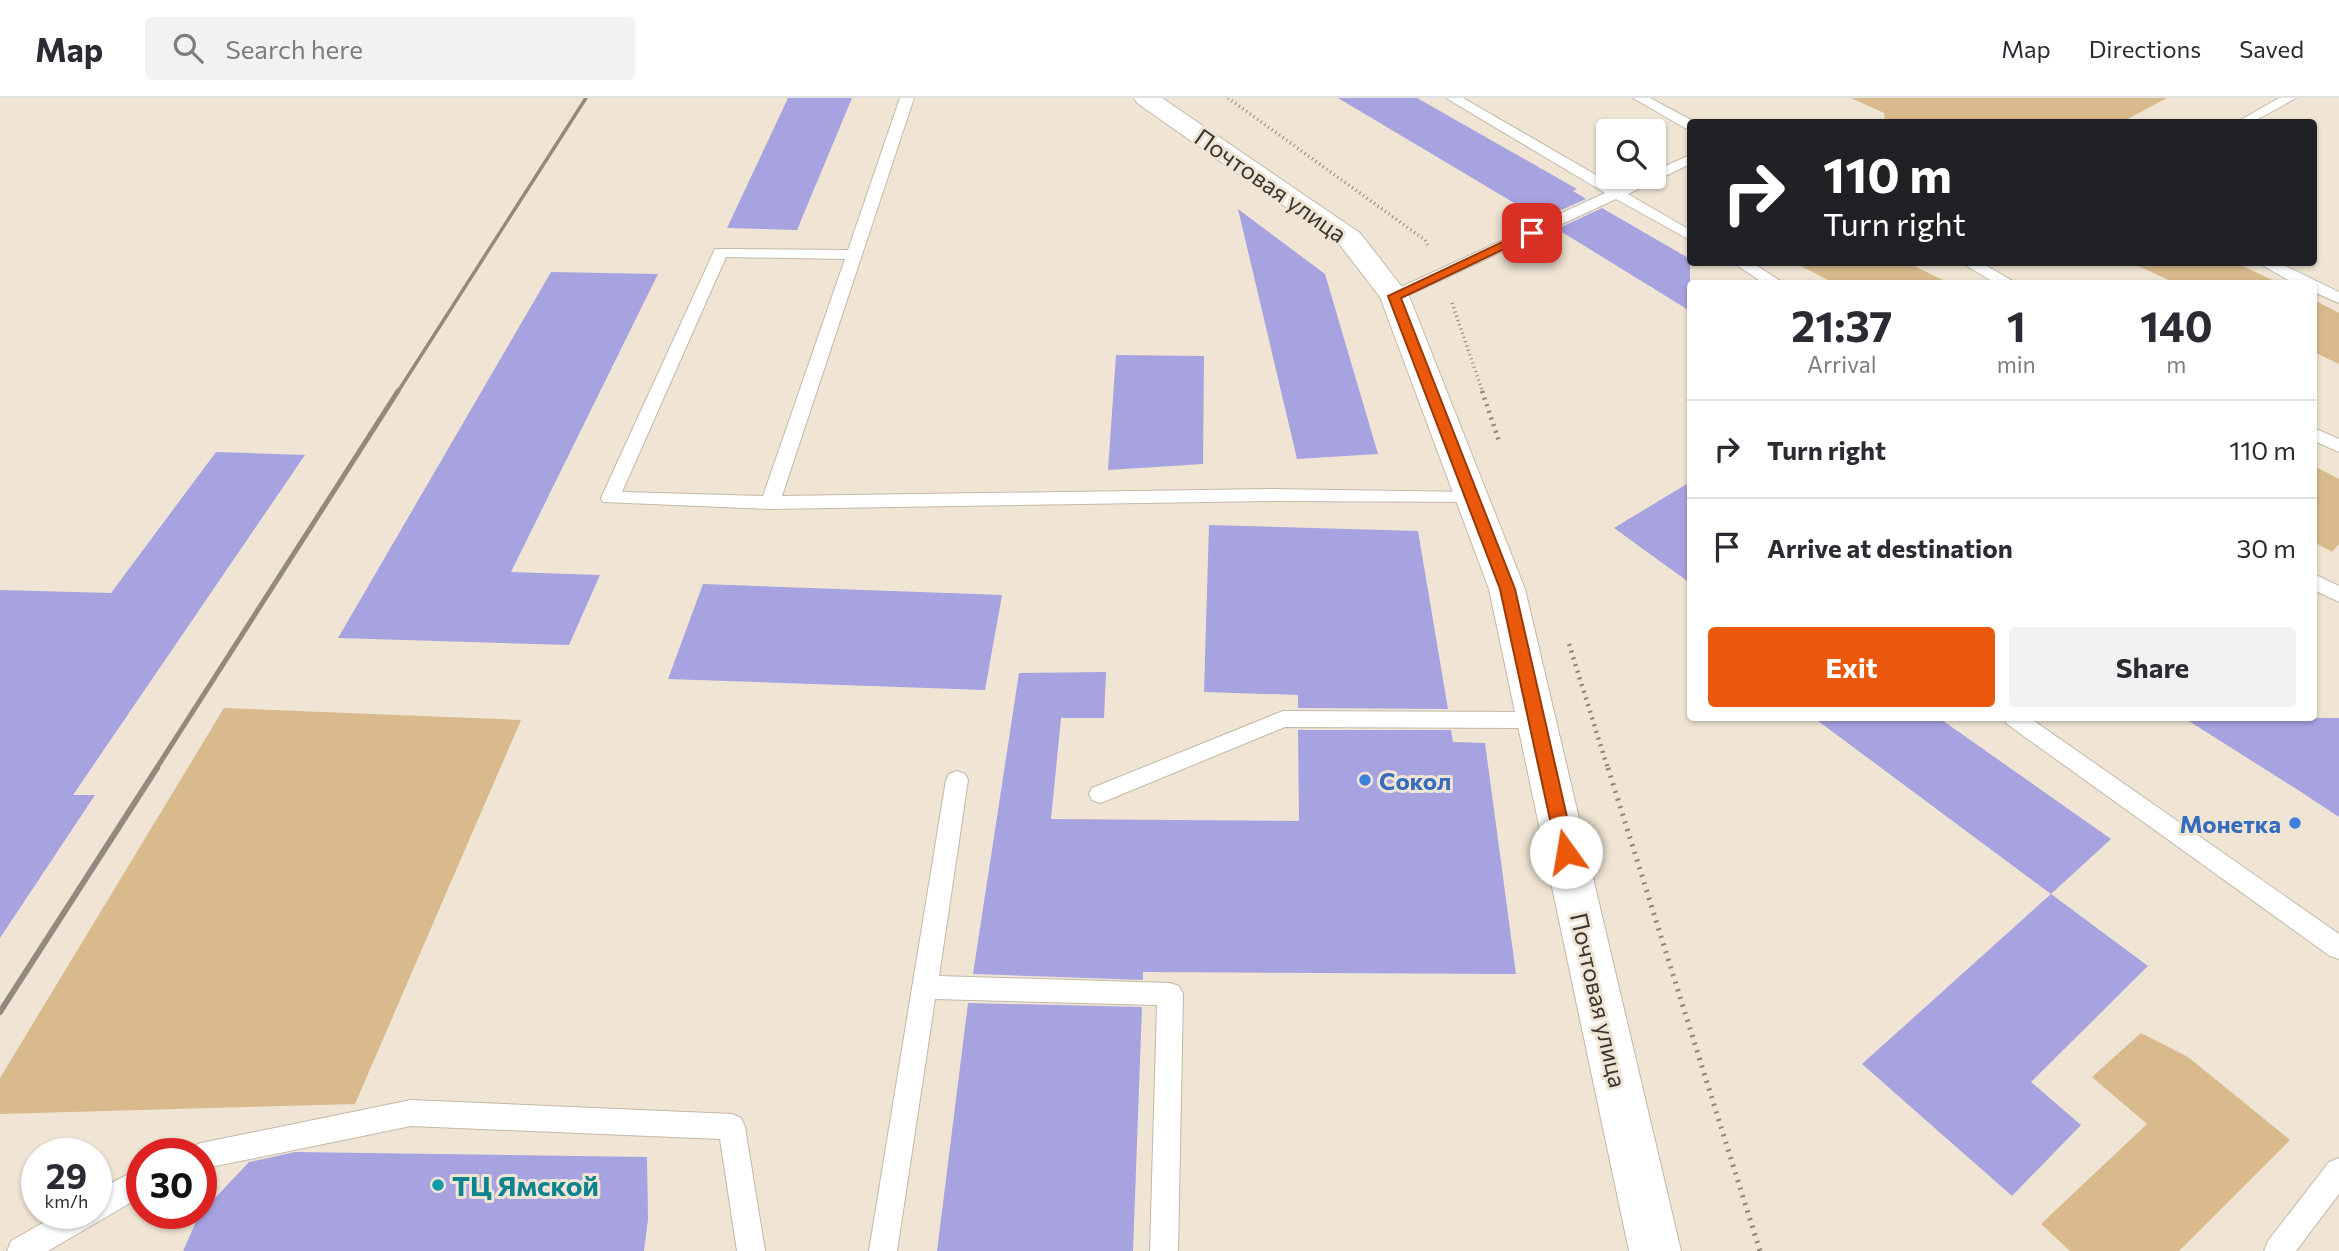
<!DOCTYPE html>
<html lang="en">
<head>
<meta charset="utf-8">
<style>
	:root { --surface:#fff; --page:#f2f2f3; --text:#2b2b33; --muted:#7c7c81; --line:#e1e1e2; --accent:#ea580c }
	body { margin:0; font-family:Commissioner,sans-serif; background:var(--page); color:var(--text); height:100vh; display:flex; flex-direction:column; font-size:26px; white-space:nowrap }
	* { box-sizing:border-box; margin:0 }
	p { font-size:23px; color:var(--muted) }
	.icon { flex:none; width:38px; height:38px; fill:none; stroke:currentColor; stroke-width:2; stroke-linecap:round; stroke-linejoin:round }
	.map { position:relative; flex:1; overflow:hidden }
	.side { position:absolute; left:1687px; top:182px; width:630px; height:441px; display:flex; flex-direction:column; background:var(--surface); border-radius:7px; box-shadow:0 2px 5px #0004 }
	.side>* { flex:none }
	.guide { position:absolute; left:1687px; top:21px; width:630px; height:147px; border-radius:7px; box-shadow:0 2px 5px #0004; background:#202124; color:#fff; overflow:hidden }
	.controls { position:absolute; left:1596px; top:21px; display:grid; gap:14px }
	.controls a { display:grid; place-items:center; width:70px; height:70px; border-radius:7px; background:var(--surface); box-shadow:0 2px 5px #0004; font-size:35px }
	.speed { position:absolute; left:21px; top:1040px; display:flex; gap:14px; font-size:35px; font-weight:700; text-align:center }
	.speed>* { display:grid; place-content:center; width:91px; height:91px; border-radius:50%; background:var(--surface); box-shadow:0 2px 5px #0004; line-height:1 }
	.speed small { font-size:18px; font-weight:400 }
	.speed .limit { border:10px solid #d22; background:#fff; color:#111 }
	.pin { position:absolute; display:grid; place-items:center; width:60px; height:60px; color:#fff; margin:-30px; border-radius:14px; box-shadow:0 4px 10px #0006 }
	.me { position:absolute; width:77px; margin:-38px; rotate:347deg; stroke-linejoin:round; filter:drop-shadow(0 0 5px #0008) }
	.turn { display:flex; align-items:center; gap:24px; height:147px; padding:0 21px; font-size:32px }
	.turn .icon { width:91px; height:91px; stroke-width:2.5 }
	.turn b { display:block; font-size:49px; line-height:60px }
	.eta { display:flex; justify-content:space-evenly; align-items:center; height:119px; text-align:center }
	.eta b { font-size:42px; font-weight:700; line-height:49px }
	.button { display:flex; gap:14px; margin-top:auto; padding:14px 21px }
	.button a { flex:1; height:80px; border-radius:7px; background:var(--accent); color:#fff; font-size:28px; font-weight:700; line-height:80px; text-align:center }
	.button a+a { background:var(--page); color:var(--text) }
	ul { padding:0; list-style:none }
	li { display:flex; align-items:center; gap:21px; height:98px; padding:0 21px; border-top:2px solid var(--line) }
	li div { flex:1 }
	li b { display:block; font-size:26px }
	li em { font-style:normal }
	header { display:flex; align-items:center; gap:42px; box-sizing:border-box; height:98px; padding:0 35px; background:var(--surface); border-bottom:2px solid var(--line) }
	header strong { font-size:33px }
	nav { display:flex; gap:38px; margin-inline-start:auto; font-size:24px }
	.search { width:490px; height:63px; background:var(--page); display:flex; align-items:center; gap:18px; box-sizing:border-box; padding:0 24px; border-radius:7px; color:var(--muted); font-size:26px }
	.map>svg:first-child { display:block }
	.green { fill:#d8ba8c }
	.building { fill:#a7a3e0 }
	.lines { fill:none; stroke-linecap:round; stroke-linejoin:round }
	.service-casing { stroke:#c3b8a8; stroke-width:2 }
	.minor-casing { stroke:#c3b8a8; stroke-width:2 }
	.path-far2 { stroke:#8e867b; stroke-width:3.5; stroke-dasharray:1 3.5; stroke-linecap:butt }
	.path-far1 { stroke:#8e867b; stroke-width:4.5; stroke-dasharray:2 5; stroke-linecap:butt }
	.path { stroke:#8e867b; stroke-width:5; stroke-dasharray:2 6; stroke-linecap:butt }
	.service { fill:#fff; fill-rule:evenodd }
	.minor { fill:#fff; fill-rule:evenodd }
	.rail-far2 { stroke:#928a7f; stroke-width:3.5 }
	.rail-far1 { stroke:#928a7f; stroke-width:5 }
	.rail { stroke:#928a7f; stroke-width:6 }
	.route { fill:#ea580c; stroke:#983908; stroke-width:2 }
	.shop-dot { fill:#3f7fe0; stroke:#f0e5d4; stroke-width:2.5 }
	.culture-dot { fill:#0f9aa8; stroke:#f0e5d4; stroke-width:2.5 }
	.labels { text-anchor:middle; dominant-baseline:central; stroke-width:6; stroke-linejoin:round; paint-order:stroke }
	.street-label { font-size:24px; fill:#3b3630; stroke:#f0e5d4 }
	.shop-label { font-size:24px; font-weight:bold; fill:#366cbe; stroke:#f0e5d4; text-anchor:start }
	.near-culture-label { font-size:28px; font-weight:bold; fill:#0d838f; stroke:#f0e5d4; text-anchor:start }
</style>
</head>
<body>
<header>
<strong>Map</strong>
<div class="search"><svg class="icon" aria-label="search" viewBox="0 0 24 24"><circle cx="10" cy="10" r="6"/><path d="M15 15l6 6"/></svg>Search here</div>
<nav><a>Map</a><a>Directions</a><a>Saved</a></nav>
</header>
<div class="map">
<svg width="2339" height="1153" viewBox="0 0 2339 1153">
	<rect width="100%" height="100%" fill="#f0e5d4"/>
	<path class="green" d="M1851,0H2167L2122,24H1885L1884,15Z
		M1795,165H1908L1949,185H1834Z
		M2132,165H2236L2279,185H2175Z
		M2314,202L2339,215V266L2314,254Z
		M2314,368L2339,381V446L2332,454L2314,444Z
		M224,610L521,622L355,1006L0,1016V980Z
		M2141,935L2188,959L2290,1042L2179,1153H2070L2041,1126L2147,1026L2092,979Z"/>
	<path class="building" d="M788,0H852L797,132L727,130Z
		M1338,0H1417L1577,91L1573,93L1586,101L1541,121Z
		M1602,110L1690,161V213L1557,131Z
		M1238,111L1325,176L1378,356L1297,361Z
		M551,174L658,176L511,474L600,477L569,547L338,540Z
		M1116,257L1204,258L1203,366L1108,372Z
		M216,354L305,357L73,697H95L0,840V492L111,495Z
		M1690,384V485L1614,430Z
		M1209,427L1418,433L1448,611L1298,610V597L1204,594Z
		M703,486L1002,497L985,592L668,581Z
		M1106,574L1104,620H1061L1051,721L1299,723L1298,632H1451L1453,644L1485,645L1516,876L1143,874V882L973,876L1019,575Z
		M1814,620H1939L2111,741L2051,796Z
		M2184,620H2339V719L2298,692Z
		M2051,796L2148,868L2031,984L2081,1027L2012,1098L1862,966Z
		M968,905L1142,909L1133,1153H937Z
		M295,1054L647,1059L648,1121L644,1153H183L199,1117L249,1064Z"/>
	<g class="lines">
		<g class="service-casing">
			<path id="service" d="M900,0H914L782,398L1270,391L1472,394L1479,396L1481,400L1479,404L1270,403L770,411L603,404L601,400L715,151L848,152ZM726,159L845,161L763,398L622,394Z
				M1446,0H1463L1617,89L1641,79H1654V73L1690,57V66L1628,96L1690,132V142L1616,101L1400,201H1388L1386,198L1388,195L1605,95Z
				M1633,0H1650L1695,24H1690V31L1685,30Z
				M2279,0H2296L2253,24H2237Z
				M1732,164H1751L1785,186H1765Z
				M1960,164H1980L2018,186H1997Z
				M2257,164H2277L2339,194V205L2314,194V186H2295Z
				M2314,330L2339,341V354L2314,343Z
				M2314,476L2339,488V504L2314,492Z
				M1283,613L1536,614L1544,616L1547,622L1544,628L1536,630L1285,629L1108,702L1100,705L1092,702L1089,696L1092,690Z
				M2004,620H2030L2339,836V861L2330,858L2007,626Z
				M957,673L965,676L968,682L939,878L1170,885L1179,888L1183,896L1178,1153H1150L1157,907L935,901L897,1153H869L946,682L949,676Z
				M411,1002L732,1016L741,1020L745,1029L765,1153H737L720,1041L411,1028L201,1071V1055H189L191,1049L201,1045Z
				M2339,1060V1096L2296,1153H2264L2268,1143L2329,1064Z
				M142,1069V1098L48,1153H7L11,1143L60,1115H96V1093Z"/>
		</g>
		<g class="minor-casing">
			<path id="minor" d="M1134,0H1162L1360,135L1409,198L1525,491L1681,1153H1629L1489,491L1380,199L1340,147L1137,5Z"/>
		</g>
		<path class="path-far2" d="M1228,0L1425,142L1429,149
			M1452,205L1483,295"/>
		<path class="path-far1" d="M1482,293L1500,346
			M1569,546L1608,671"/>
		<path class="path" d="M1608,670L1760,1153"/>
		<use href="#service" class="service"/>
		<use href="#minor" class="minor"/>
		<path class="rail-far2" d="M397,295L586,0"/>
		<path class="rail-far1" d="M156,671L398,293"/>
		<path class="rail" d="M0,914L157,670"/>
	</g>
	<path class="route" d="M1528,132L1538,135L1401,200L1515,491L1575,754L1572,760L1566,762L1560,760L1557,754L1500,491L1388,198Z"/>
	<g class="shop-dot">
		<circle cx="1365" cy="682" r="7"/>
		<circle cx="2295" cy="725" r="7"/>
	</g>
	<circle class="culture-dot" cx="438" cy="1087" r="7"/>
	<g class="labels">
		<g class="street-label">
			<text transform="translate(1271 87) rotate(35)">Почтовая улица</text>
			<text transform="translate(1599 902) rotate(77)">Почтовая улица</text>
		</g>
		<g class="shop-label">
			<text x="1379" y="682">Сокол</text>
			<text x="2281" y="725" text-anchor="end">Монетка</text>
		</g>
		<g class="near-culture-label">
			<text x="452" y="1087">ТЦ Ямской</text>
		</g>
	</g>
</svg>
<div class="controls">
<a><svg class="icon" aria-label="search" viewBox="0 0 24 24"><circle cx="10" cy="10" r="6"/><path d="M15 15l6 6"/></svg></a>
</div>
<div class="speed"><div>29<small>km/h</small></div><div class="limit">30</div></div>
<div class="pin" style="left:1532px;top:135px;background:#d93025"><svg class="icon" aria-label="arrive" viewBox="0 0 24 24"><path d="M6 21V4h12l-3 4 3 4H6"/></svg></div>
<svg class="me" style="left:1566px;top:754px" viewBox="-20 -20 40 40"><circle r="19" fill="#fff"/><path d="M0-13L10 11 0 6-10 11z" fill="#ea580c"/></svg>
<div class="guide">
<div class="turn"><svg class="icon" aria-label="right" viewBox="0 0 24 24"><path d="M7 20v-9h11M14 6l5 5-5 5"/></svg><div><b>110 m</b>Turn right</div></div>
</div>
<section class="side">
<div class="eta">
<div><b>21:37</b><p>Arrival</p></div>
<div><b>1</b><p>min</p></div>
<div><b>140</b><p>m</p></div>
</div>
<ul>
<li><svg class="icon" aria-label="right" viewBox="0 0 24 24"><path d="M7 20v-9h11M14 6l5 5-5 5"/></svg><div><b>Turn right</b></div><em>110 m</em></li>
<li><svg class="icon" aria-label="arrive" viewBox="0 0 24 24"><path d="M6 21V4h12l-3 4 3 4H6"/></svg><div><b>Arrive at destination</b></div><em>30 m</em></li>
</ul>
<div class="button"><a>Exit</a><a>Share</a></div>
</section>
</div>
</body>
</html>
